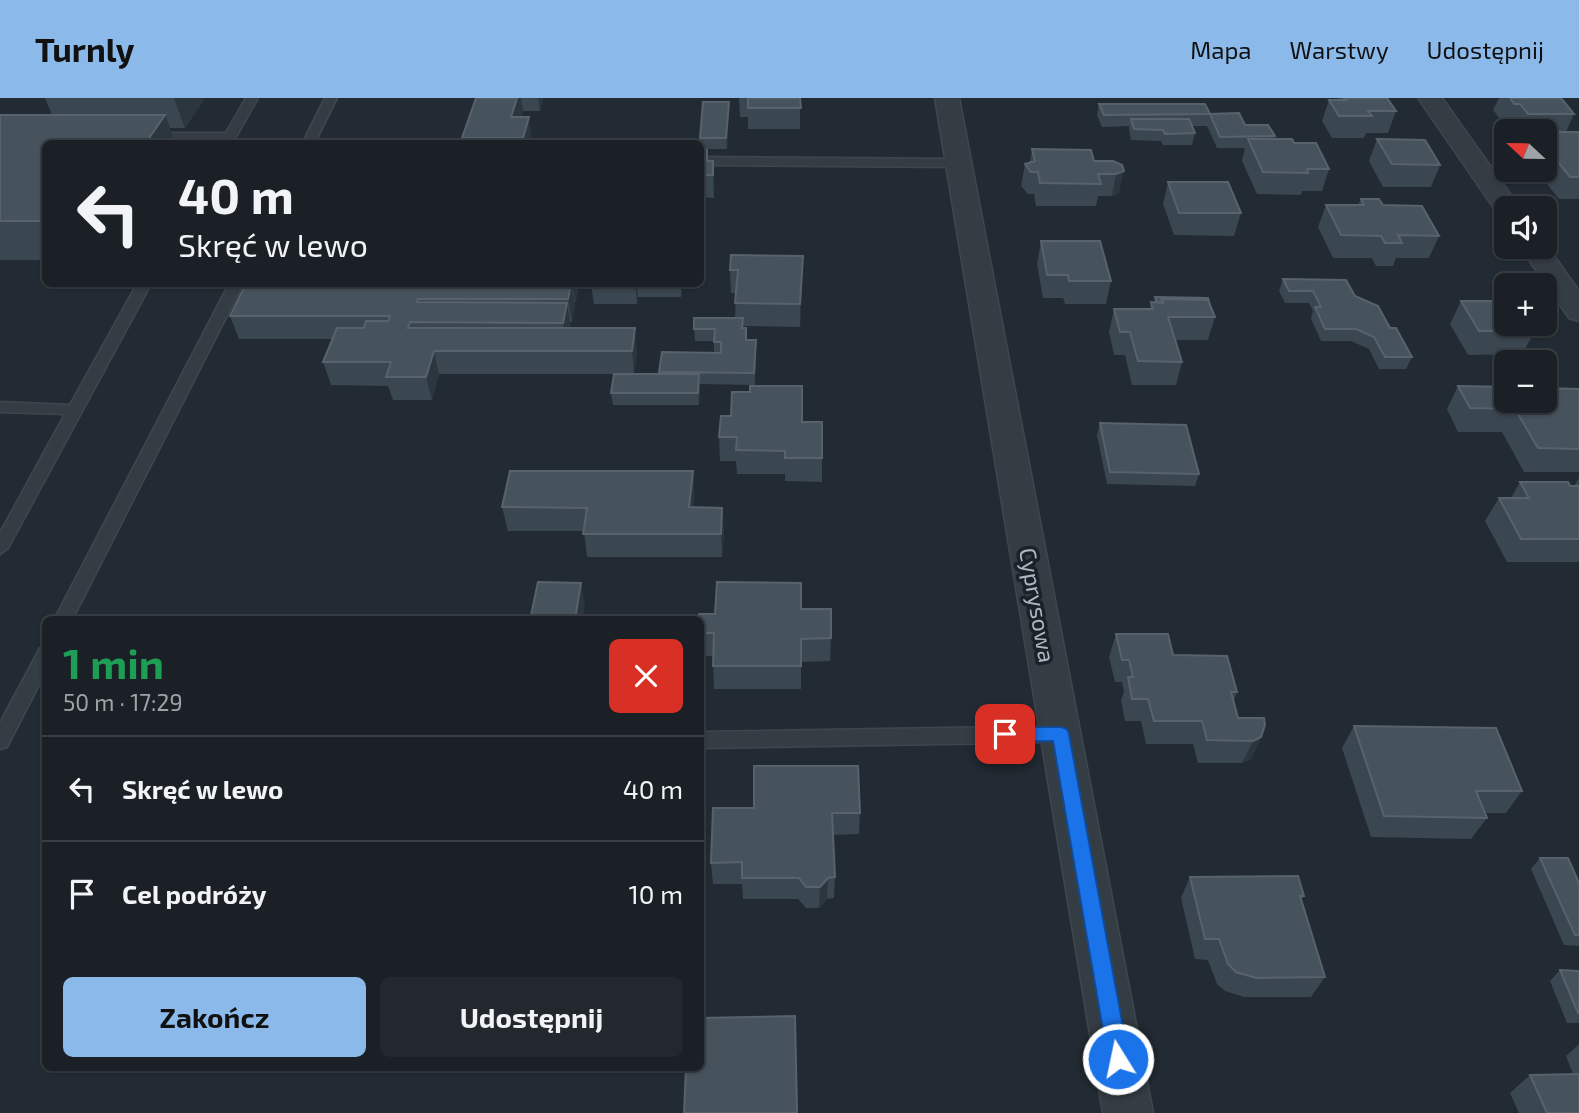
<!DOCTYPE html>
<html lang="pl">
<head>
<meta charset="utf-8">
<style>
	:root { --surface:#1a2026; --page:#23282e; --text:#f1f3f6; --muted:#9fa3a7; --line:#383e43; --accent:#8bbaea }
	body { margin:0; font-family:"Exo 2",sans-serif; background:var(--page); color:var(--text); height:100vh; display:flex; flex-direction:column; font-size:26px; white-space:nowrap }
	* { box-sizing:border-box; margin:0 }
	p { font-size:23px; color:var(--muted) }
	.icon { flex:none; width:38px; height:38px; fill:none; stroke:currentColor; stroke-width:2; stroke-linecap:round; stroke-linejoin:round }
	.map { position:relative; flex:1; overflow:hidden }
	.drawer { position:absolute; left:42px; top:518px; width:662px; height:455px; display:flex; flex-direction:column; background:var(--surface); border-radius:10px; box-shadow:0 2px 5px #0004,0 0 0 2px var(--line) }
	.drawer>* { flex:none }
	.guide { position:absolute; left:42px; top:42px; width:662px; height:147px; border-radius:10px; box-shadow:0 2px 5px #0004,0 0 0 2px var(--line); background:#1a2026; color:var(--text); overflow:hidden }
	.needle { width:46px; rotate:292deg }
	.controls { position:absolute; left:1494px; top:21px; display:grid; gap:14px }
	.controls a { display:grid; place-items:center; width:63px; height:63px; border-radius:10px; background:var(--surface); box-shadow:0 2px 5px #0004,0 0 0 2px var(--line); font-size:35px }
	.pin { position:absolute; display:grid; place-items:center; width:60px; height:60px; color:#fff; margin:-30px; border-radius:14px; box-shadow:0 4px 10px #0006 }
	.me { position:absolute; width:77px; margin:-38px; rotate:350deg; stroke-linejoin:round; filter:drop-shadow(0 0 5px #0008) }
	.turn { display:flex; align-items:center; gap:24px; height:147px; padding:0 21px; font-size:32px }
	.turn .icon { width:91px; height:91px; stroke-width:2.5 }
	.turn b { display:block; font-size:49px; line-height:60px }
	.round { display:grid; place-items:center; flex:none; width:74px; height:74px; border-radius:10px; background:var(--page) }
	.headline { display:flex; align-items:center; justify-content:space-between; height:119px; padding:0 21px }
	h1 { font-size:42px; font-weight:700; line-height:52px; color:#1e9e55 }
	.cta { display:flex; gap:14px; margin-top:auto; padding:14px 21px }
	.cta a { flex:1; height:80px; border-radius:10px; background:var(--accent); color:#111; font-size:28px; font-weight:700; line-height:80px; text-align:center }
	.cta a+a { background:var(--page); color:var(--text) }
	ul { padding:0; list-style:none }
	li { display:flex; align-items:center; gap:21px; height:105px; padding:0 21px; border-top:2px solid var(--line) }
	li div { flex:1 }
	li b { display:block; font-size:26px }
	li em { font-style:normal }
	header { display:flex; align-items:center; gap:42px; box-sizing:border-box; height:98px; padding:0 35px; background:var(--accent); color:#111 }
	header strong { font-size:33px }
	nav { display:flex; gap:38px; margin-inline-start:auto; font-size:24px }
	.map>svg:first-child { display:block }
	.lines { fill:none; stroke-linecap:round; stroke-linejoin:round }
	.service-casing { stroke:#3e464e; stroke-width:3 }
	.minor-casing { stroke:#3e464e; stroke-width:3 }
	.service { fill:#353d44; fill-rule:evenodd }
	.minor { fill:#353d44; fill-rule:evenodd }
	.wall { fill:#3a4650 }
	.shaded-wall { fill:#2b363f }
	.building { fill:#46525c; stroke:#57626c; stroke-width:2 }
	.route { fill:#1a73e8; stroke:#114b97; stroke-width:2 }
	.labels { text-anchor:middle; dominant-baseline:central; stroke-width:7; stroke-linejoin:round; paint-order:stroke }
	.street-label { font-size:23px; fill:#afb8c1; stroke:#1a2229 }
</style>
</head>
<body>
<header>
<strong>Turnly</strong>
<nav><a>Mapa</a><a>Warstwy</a><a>Udostępnij</a></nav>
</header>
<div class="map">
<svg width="1579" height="1015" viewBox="0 0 1579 1015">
	<rect width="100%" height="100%" fill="#222b33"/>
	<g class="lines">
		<g class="service-casing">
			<path id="service" d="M246,0H258L232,46H220L222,43H150L144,39L150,35H226Z
				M325,0H337L314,46H302Z
				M700,59L958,61L964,65L958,69L700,67Z
				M137,186H151L8,450L0,456V435L65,316L0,314V304L70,307Z
				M229,186H243L72,522H54Z
				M46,548V573L7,649L0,651V625L40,550Z
				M1061,628L1068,631L1071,636L1068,641L1061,644L700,650V634Z"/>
		</g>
		<g class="minor-casing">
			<path id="minor" d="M935,0H959L1153,1015H1103Z
				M1418,0H1442L1520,110H1507V118L1498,116Z
				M1545,145L1579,193V223L1569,220L1520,149H1545Z"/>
		</g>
		<use href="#service" class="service"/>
		<use href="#minor" class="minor"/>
	</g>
	<path class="wall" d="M45,0H205L185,30H170L46,46V162H0V17H52Z
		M476,0H543L540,13H523L521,19L532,41L531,46H463L462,40Z
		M739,0H800V31H748V19H740Z
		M1338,0H1387L1396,13L1388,35H1366L1364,40H1332L1322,23L1329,2H1337Z
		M1499,0H1561L1574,16L1566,34H1579V101H1559L1536,72H1545V33H1515L1511,27H1505L1493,12Z
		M729,4L727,51H700V40Z
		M1099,6L1210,16L1245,27L1275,38L1274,41L1294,45L1329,71L1322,93H1302L1301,97L1257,96L1242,63L1245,50H1217L1207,28H1192L1195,35L1192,47H1163L1161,43L1131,42L1129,32V28L1102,29L1097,17Z
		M1377,41L1440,67L1431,89H1383L1369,63Z
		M1032,51L1094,63L1122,67L1119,95L1112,98H1098L1096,108H1036L1034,96H1028L1021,88L1025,66L1030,65Z
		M700,52H707L708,63H713L714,100L700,99Z
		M1168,84L1241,115L1234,138L1174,137L1163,106Z
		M1361,101L1383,107L1439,138L1429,160H1396L1393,168H1376L1372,160H1333L1318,129L1326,107H1358Z
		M1041,143L1111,183L1106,206H1065L1063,200H1043L1037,166Z
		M803,158L800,229L743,228L747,242H756L755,287L700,286L699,307H613L611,295L614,276H439L432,302H393L388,288L331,287L323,264L333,241H239L230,218L251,186H578L579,189L575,205H574L572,224H570V230L637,254L634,276H660L659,274L714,255V243H695L694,231L735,220L736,195H731L730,172Z
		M1283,181L1355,198L1390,230L1412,259L1406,271H1379L1369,251L1351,243H1321L1311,221L1313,213L1309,205H1285L1279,193Z
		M591,186H682L681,199H638L637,206H594Z
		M1155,199L1215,219L1208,242H1175L1182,264L1176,287H1132L1125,257H1114L1109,234L1114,211H1150L1151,204H1154Z
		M1461,203L1535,233L1522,256L1468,257L1450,226Z
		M1458,288L1579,291V374H1524L1502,334H1458L1447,311Z
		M802,324L822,360V384L785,383V376H737L736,363H720L719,339Z
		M1100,325L1199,376L1195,388L1107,386L1097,337Z
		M693,373L694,396L693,409L722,410L724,433L722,459H587L584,433H508L502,409Z
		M1579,380V464H1507L1485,423L1499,400H1511L1520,384L1574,388Z
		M801,511L831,540L830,563L801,564V591H714L713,558H700V522L715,516Z
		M1116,536L1173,557L1237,594L1234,602L1238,620L1261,639L1251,661L1242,665H1198L1193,646H1146L1141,623H1125L1121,602L1124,594L1122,584H1115L1109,559Z
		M1354,628L1522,693L1506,715H1485L1487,720L1471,741L1371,739L1342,650Z
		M713,710L860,715L859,736L833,737L835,779L834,800L827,801L819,810H806L798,801H743L742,786H713L711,765Z
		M1540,760L1579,837V848L1564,847L1531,771Z
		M1190,779L1304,798L1302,801L1325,879L1311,899H1244L1225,893L1217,886L1208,862L1195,861L1181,800Z
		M1560,872L1579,873V925H1567L1550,883Z
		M1579,946V1015H1519L1510,995L1530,977L1573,976L1566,958Z"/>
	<path class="shaded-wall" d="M174,0H205L185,30Z
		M517,0H521L523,13L515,41L511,19Z
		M538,0H543L540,13Z
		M729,4V16L727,51L726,40Z
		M165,17L176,46H145Z
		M529,19L532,41L531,46H523V40Z
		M1124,73L1119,95L1112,98L1116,76Z
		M803,158L802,181L800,229V206Z
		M571,186L575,208L572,224L568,201Z
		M572,186H578L579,189L575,205Z
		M635,186H637L638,199L637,206Z
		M567,205L571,228L567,248L563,225Z
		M635,230L637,254L634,276L632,253Z
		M434,253L439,276L432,302L426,279Z
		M699,276L700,288L699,307L698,295Z
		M693,373L694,396L691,433L689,409Z
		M722,410L724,433L722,459L721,436Z
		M581,485L585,508L583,522H575Z
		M1261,639L1251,661L1242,665L1253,643Z
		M828,780L827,801L819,810L820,789Z"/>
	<path class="building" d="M476,0H517L511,19H529L523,40H462Z
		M748,0H800L801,10H748Z
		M1344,0H1387L1396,13H1368L1372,18H1339L1329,2H1346Z
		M1510,0H1561L1574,16H1528L1520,6H1514Z
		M703,4H729L726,40H700Z
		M1099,6H1205L1210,16L1104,17Z
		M1239,15L1245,27H1268L1275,38L1220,39L1210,16Z
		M0,17H165L145,46H46V123H0Z
		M1131,21H1189L1195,35L1165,36L1163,32L1134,31Z
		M1545,34H1579V79H1570L1545,48Z
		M1248,41H1292L1294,45H1316L1329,71H1307L1308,75L1263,74Z
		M1377,41L1425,42L1440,67L1392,66Z
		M1032,51L1091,52L1094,63H1113L1122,67L1124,73L1116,76H1098L1101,86L1040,85L1038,74H1031L1025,66L1035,63Z
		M700,52H707V63H713V77H700Z
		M1168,84H1228L1241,115H1179Z
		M1361,101H1379L1383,107L1422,108L1439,138L1398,137L1402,145H1385L1381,138L1341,137L1326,107H1364Z
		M1041,143H1100L1111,183H1069L1068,177H1047Z
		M731,157L803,158L800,206L735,205L738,172H730Z
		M1283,181L1346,182L1355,198L1378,208L1390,230H1396L1412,259H1385L1374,239L1356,231H1325L1315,209H1321L1313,193H1289Z
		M246,186H571L568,201H418L417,204L567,205L563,225L410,224L408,230H635L632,253H434L426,279H386L391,264H323L337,230H364L366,223H388L390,218H230Z
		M1155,199L1208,200L1211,210L1208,202L1162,201L1161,205L1157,204Z
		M1162,201L1208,202L1215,219H1168L1182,264L1138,263L1130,234H1120L1114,211H1153L1151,204L1163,205Z
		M1461,203H1507V226H1530L1535,233H1479Z
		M694,220H743L742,230H746V242H756L754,275L659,274L662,254L721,255V244H714L715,231H694Z
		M614,276H699L698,295H611Z
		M750,288H802V324H822V360H785V353L736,352L737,339H719L721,318H731L732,294H750Z
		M1458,288L1507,289V303H1545V290L1579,291V351L1538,350L1515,311L1470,310Z
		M1100,325L1186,327L1199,376L1110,374Z
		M510,373H693L689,409L722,410L721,436H583L587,410L502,409Z
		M1520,384H1568L1570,388H1579V441H1521L1499,400H1529Z
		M538,484L581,485L575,522H530Z
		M717,484L801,485V511H831V540L801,541V568H713L714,535H700V522H698L699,516H715Z
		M1116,536H1168L1173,557L1227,558L1237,594H1231L1238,620H1264L1265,627L1261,639L1253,643L1207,642L1202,623H1154L1148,601H1132L1128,579H1133L1129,562H1122Z
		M1354,628L1496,630L1522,693H1476L1487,720L1384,718Z
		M754,668H858L860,715H832L835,779L828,780L820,789H806L799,780H742V764L711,765L713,710H754Z
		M1540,760H1568L1579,785V837H1575Z
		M1298,778L1304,798H1300L1325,879L1256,880L1236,874L1228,866L1219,841H1205L1190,779Z
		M1560,872L1579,873V915H1578Z
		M795,918L797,1015H684L686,970H700V920Z
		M1579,976V1015H1547L1530,977Z"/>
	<path class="route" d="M1005,629H1061L1067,631L1069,636L1129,961L1126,968L1118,971L1111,968L1108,961L1053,643L1005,644L999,641L997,636L999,631Z"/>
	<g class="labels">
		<g class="street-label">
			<text transform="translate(1038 507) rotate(80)">Cyprysowa</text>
		</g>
	</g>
</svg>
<div class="controls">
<a><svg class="needle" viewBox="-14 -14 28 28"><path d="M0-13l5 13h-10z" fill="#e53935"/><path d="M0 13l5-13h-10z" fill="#9fa3a7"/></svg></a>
<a><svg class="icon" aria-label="sound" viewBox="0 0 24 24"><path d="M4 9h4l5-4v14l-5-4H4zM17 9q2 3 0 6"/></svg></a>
<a>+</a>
<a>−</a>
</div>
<div class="pin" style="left:1005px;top:636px;background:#d93025"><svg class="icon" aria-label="arrive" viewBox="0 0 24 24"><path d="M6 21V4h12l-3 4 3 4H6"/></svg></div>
<svg class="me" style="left:1118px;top:961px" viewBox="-20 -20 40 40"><circle r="17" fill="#1a73e8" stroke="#fff" stroke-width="3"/><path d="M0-11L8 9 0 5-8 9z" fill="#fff"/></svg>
<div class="guide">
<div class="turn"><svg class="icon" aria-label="left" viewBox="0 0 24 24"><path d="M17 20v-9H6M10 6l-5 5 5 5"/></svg><div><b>40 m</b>Skręć w lewo</div></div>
</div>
<section class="drawer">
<div class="headline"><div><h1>1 min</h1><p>50 m · 17:29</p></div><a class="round" style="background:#d93025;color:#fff"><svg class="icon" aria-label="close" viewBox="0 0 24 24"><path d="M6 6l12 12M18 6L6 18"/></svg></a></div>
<ul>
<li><svg class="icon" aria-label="left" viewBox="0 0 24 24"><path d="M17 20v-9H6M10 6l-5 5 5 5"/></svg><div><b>Skręć w lewo</b></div><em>40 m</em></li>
<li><svg class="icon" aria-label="arrive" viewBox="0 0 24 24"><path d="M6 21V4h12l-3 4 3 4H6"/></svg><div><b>Cel podróży</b></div><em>10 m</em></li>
</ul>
<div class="cta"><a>Zakończ</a><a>Udostępnij</a></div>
</section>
</div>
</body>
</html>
